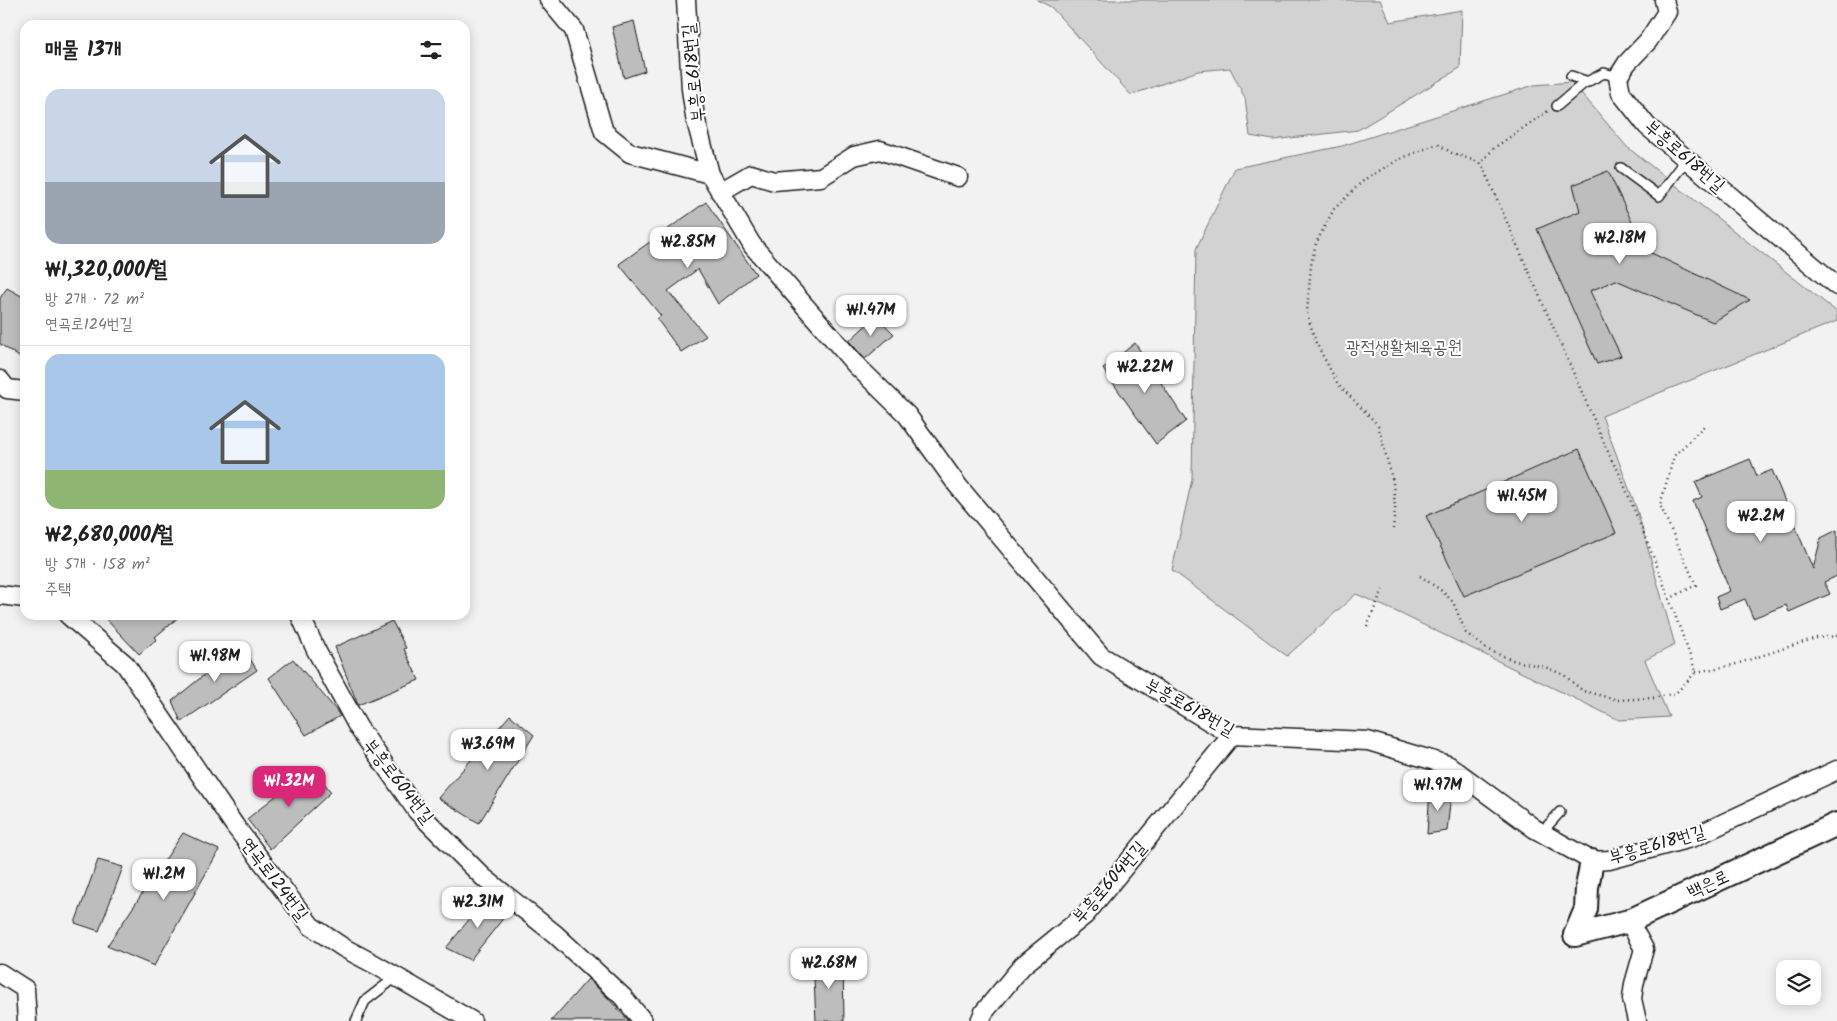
<!DOCTYPE html>
<html lang="ko">
<head>
<meta charset="utf-8">
<style>
  :root { --surface:#fff; --page:#f6f6f6; --text:#222; --muted:#767676; --line:#e0e0e0; --accent:#db2777 }
  body { margin:0; font-family:Kalam,"Poor Story",sans-serif; background:var(--page); color:var(--text); height:100vh; display:flex; flex-direction:column; font-size:19px; white-space:nowrap }
  * { box-sizing:border-box; margin:0 }
  p { font-size:16px; color:var(--muted) }
  .icon { flex:none; width:28px; height:28px; fill:none; stroke:currentColor; stroke-width:2; stroke-linecap:round; stroke-linejoin:round }
  .map { position:relative; flex:1; overflow:hidden }
  .details { position:absolute; left:20px; top:20px; width:450px; height:600px; display:flex; flex-direction:column; background:var(--surface); border-radius:15px; box-shadow:0 2px 12px #0003 }
  .details>* { flex:none }
  .buttons { position:absolute; left:1776px; top:960px; display:grid; gap:10px }
  .buttons a { display:grid; place-items:center; width:45px; height:45px; border-radius:10px; background:var(--surface); box-shadow:0 2px 12px #0003; font-size:25px }
  .price { position:absolute; translate:-50% -42px; padding:0 11px; border-radius:10px; background:#fff; color:#222; font-size:16px; line-height:32px; filter:drop-shadow(0 1px 2px #0008) }
  .price::after { content:''; position:absolute; left:50%; top:30px; width:15px; height:11px; margin-left:-8px; background:inherit; clip-path:polygon(0 0,100% 0,50% 100%) }
  .price.selected { background:var(--accent); color:#fff }
  ul { padding:0; list-style:none }
  li { display:grid; align-content:center; gap:10px; height:265px; padding:0 25px }
  li+li { border-top:1px solid var(--line) }
  li span { display:grid; place-items:center; height:155px; border-radius:15px; color:#555 }
  li>.icon { margin-inline-start:auto }
  span .icon { width:90px; height:90px; fill:#fffc; stroke-width:1 }
  li b { font-size:21px }
  h2 { display:flex; justify-content:space-between; align-items:center; height:60px; padding:0 25px; font-size:21px }
  .map>svg:first-child { display:block }
</style>
</head>
<body>
<div class="map">
<svg width="1837" height="1021" viewBox="0 0 1837 1021">
  <rect width="100%" height="100%" fill="#f2f2f2"/>
  <filter id="ink" filterUnits="userSpaceOnUse"><feTurbulence type="fractalNoise" baseFrequency=".02" numOctaves="2"/><feDisplacementMap in="SourceGraphic" scale="10" xChannelSelector="R" yChannelSelector="G"/><feConvolveMatrix kernelMatrix="1 2 1 2 8 2 1 2 1" color-interpolation-filters="sRGB"/></filter>
  <g filter="url(#ink)">
    <path fill="#d2d2d2" stroke="#777" d="M1037,0H1380L1390,22L1462,10L1460,68L1358,130L1273,140L1250,136L1245,98L1230,68L1198,71L1131,95L1051,7Z
      M1572,82L1627,147L1837,312V321L1602,416L1637,510L1675,645L1645,660L1669,717L1619,720L1397,612L1356,594L1287,656L1172,570L1192,479L1196,249L1235,168L1342,146L1534,85Z"/>
    <path fill="#bdbdbd" stroke="#1c1c1c" d="M634,21L645,71L624,78L612,27Z
      M1608,171L1645,250L1750,300L1713,322L1616,280L1590,291L1621,356L1597,364L1537,229L1580,211L1573,185Z
      M706,202L756,274L718,304L698,269L668,291L706,336L681,352L657,319L661,316L619,264Z
      M7,288L25,298V361L0,344V298Z
      M876,316L894,334L865,359L849,341Z
      M1135,343L1186,421L1156,444L1103,369Z
      M1579,449L1616,533L1464,596L1426,516Z
      M1750,459L1757,476L1772,470L1813,569L1821,538L1837,530V576L1824,582L1830,594L1789,612L1786,605L1753,618L1745,599L1720,609L1716,597L1730,591L1693,501L1702,497L1695,482Z
      M102,615H181L155,637L157,639L139,654Z
      M392,621L406,648L404,649L419,680L358,705L335,647Z
      M241,645L257,670L181,722L172,701Z
      M293,659L336,710L340,716L306,735L269,678Z
      M510,715L534,735L479,823L438,798Z
      M312,767L331,792L270,849L247,819Z
      M1430,789L1451,794L1447,831L1427,834Z
      M183,833L219,850L154,966L107,946Z
      M98,860L123,867L99,931L75,923Z
      M489,895L509,911L470,960L446,948Z
      M813,957L843,963L844,1021H816Z
      M588,979L608,998L629,1021H551Z"/>
    <g fill="none" stroke-linecap="round" stroke-linejoin="round">
      <defs>
        <path id="service" d="M1571,76L1588,82
          M1557,106L1583,84L1604,73L1618,77
          M1621,168L1659,196L1687,159
          M1542,832L1560,812
          M356,1021L365,1001L396,977"/>
        <path id="minor" d="M549,0L574,30L604,132L630,153L710,174
          M686,0L691,89L695,117L710,174L752,245L856,365L907,415L958,486L1101,656L1232,735L1368,741L1448,765L1535,829L1592,861L1609,860L1694,837L1837,770
          M1664,0L1667,12L1648,41L1627,63L1618,77L1621,93L1647,126L1837,286
          M720,192L751,174L774,181L821,177L854,156L880,150L958,177
          M0,380L7,389L25,391
          M0,595L25,598
          M68,615L125,664L235,826L311,926L344,948L376,965L472,1021
          M300,615L316,650L358,727L417,811L483,877L555,934L623,997L643,1021
          M1629,921L1644,949L1634,984L1632,999L1637,1021
          M0,973L25,989L27,1021
          M980,1021L984,1012L1023,965L1085,915L1232,735"/>
        <path id="tertiary" d="M1575,935L1629,921L1837,824
          M1575,935L1586,909L1587,887L1592,861"/>
      </defs>
      <use href="#service" stroke="#1c1c1c" stroke-width="12"/>
      <use href="#minor" stroke="#1c1c1c" stroke-width="21"/>
      <use href="#tertiary" stroke="#1c1c1c" stroke-width="26"/>
      <path stroke="#1c1c1c" stroke-width="2.5" stroke-dasharray="1 4" stroke-linecap="butt" d="M1393,529L1395,509L1393,482L1378,425L1338,384L1316,343L1307,313L1311,265L1316,243L1334,209L1365,179L1402,158L1435,145H1439L1452,153L1481,163L1494,148L1548,111
        M1420,576L1442,591L1453,602L1466,633L1488,650L1515,661L1545,667L1564,675L1583,691L1618,700L1653,698L1676,693L1696,672L1657,566L1618,470L1613,463L1481,163
        M1669,599L1696,585L1660,505L1674,456L1705,425
        M1367,627L1378,600L1383,590
        M1696,672L1733,665L1816,638L1837,636"/>
      <use href="#service" stroke="#fff" stroke-width="9"/>
      <use href="#minor" stroke="#fff" stroke-width="18"/>
      <use href="#tertiary" stroke="#fff" stroke-width="22"/>
    </g>
  </g>
  <g text-anchor="middle" stroke-width="4" stroke-linejoin="round" paint-order="stroke">
    <g font-size="18" fill="#1c1c1c" stroke="#fff">
      <text transform="translate(693 73) rotate(-96)" y="6">부흥로618번길</text>
      <text transform="translate(1685 156) rotate(41)" y="6">부흥로618번길</text>
      <text transform="translate(1190 707) rotate(29)" y="6">부흥로618번길</text>
      <text transform="translate(399 781) rotate(52)" y="6">부흥로604번길</text>
      <text transform="translate(1657 844) rotate(-16)" y="6">부흥로618번길</text>
      <text transform="translate(275 879) rotate(53)" y="6">연곡로124번길</text>
      <text transform="translate(1109 882) rotate(-49)" y="6">부흥로604번길</text>
      <text transform="translate(1708 884) rotate(-25)" y="6">백은로</text>
    </g>
    <g font-size="18" fill="#5c5c5c" stroke="#fff">
      <text x="1404" y="353">광적생활체육공원</text>
    </g>
  </g>
</svg>
<div class="buttons">
<a><svg class="icon" aria-label="layers" viewBox="0 0 24 24"><path d="M12 4l9 5-9 5-9-5zM3 14l9 5 9-5"/></svg></a>
</div>
<b class="price" style="left:1620px;top:265px">₩2.18M</b>
<b class="price" style="left:688px;top:269px">₩2.85M</b>
<b class="price" style="left:871px;top:337px">₩1.47M</b>
<b class="price" style="left:1145px;top:394px">₩2.22M</b>
<b class="price" style="left:1522px;top:523px">₩1.45M</b>
<b class="price" style="left:1761px;top:543px">₩2.2M</b>
<b class="price" style="left:215px;top:683px">₩1.98M</b>
<b class="price" style="left:488px;top:771px">₩3.69M</b>
<b class="price selected" style="left:289px;top:808px">₩1.32M</b>
<b class="price" style="left:1438px;top:812px">₩1.97M</b>
<b class="price" style="left:164px;top:901px">₩1.2M</b>
<b class="price" style="left:478px;top:929px">₩2.31M</b>
<b class="price" style="left:829px;top:990px">₩2.68M</b>
<section class="details">
<h2>매물 13개<svg class="icon" aria-label="filters" viewBox="0 0 24 24"><path d="M4 7h16M4 17h16"/><circle cx="9" cy="7" r="2"/><circle cx="15" cy="17" r="2"/></svg></h2>
<ul>
<li><span style="background:linear-gradient(#c9d6e8 60%,#9aa5b1 0)"><svg class="icon" aria-label="home" viewBox="0 0 24 24"><path d="M3 11l9-7 9 7M6 9v11h12V9"/></svg></span><div><b>₩1,320,000/월</b><p>방 2개 · 72 m²</p><p>연곡로124번길</p></div></li>
<li><span style="background:linear-gradient(#a9c7e8 75%,#8fb573 0)"><svg class="icon" aria-label="home" viewBox="0 0 24 24"><path d="M3 11l9-7 9 7M6 9v11h12V9"/></svg></span><div><b>₩2,680,000/월</b><p>방 5개 · 158 m²</p><p>주택</p></div></li>
</ul>
</section>
</div>
</body>
</html>
